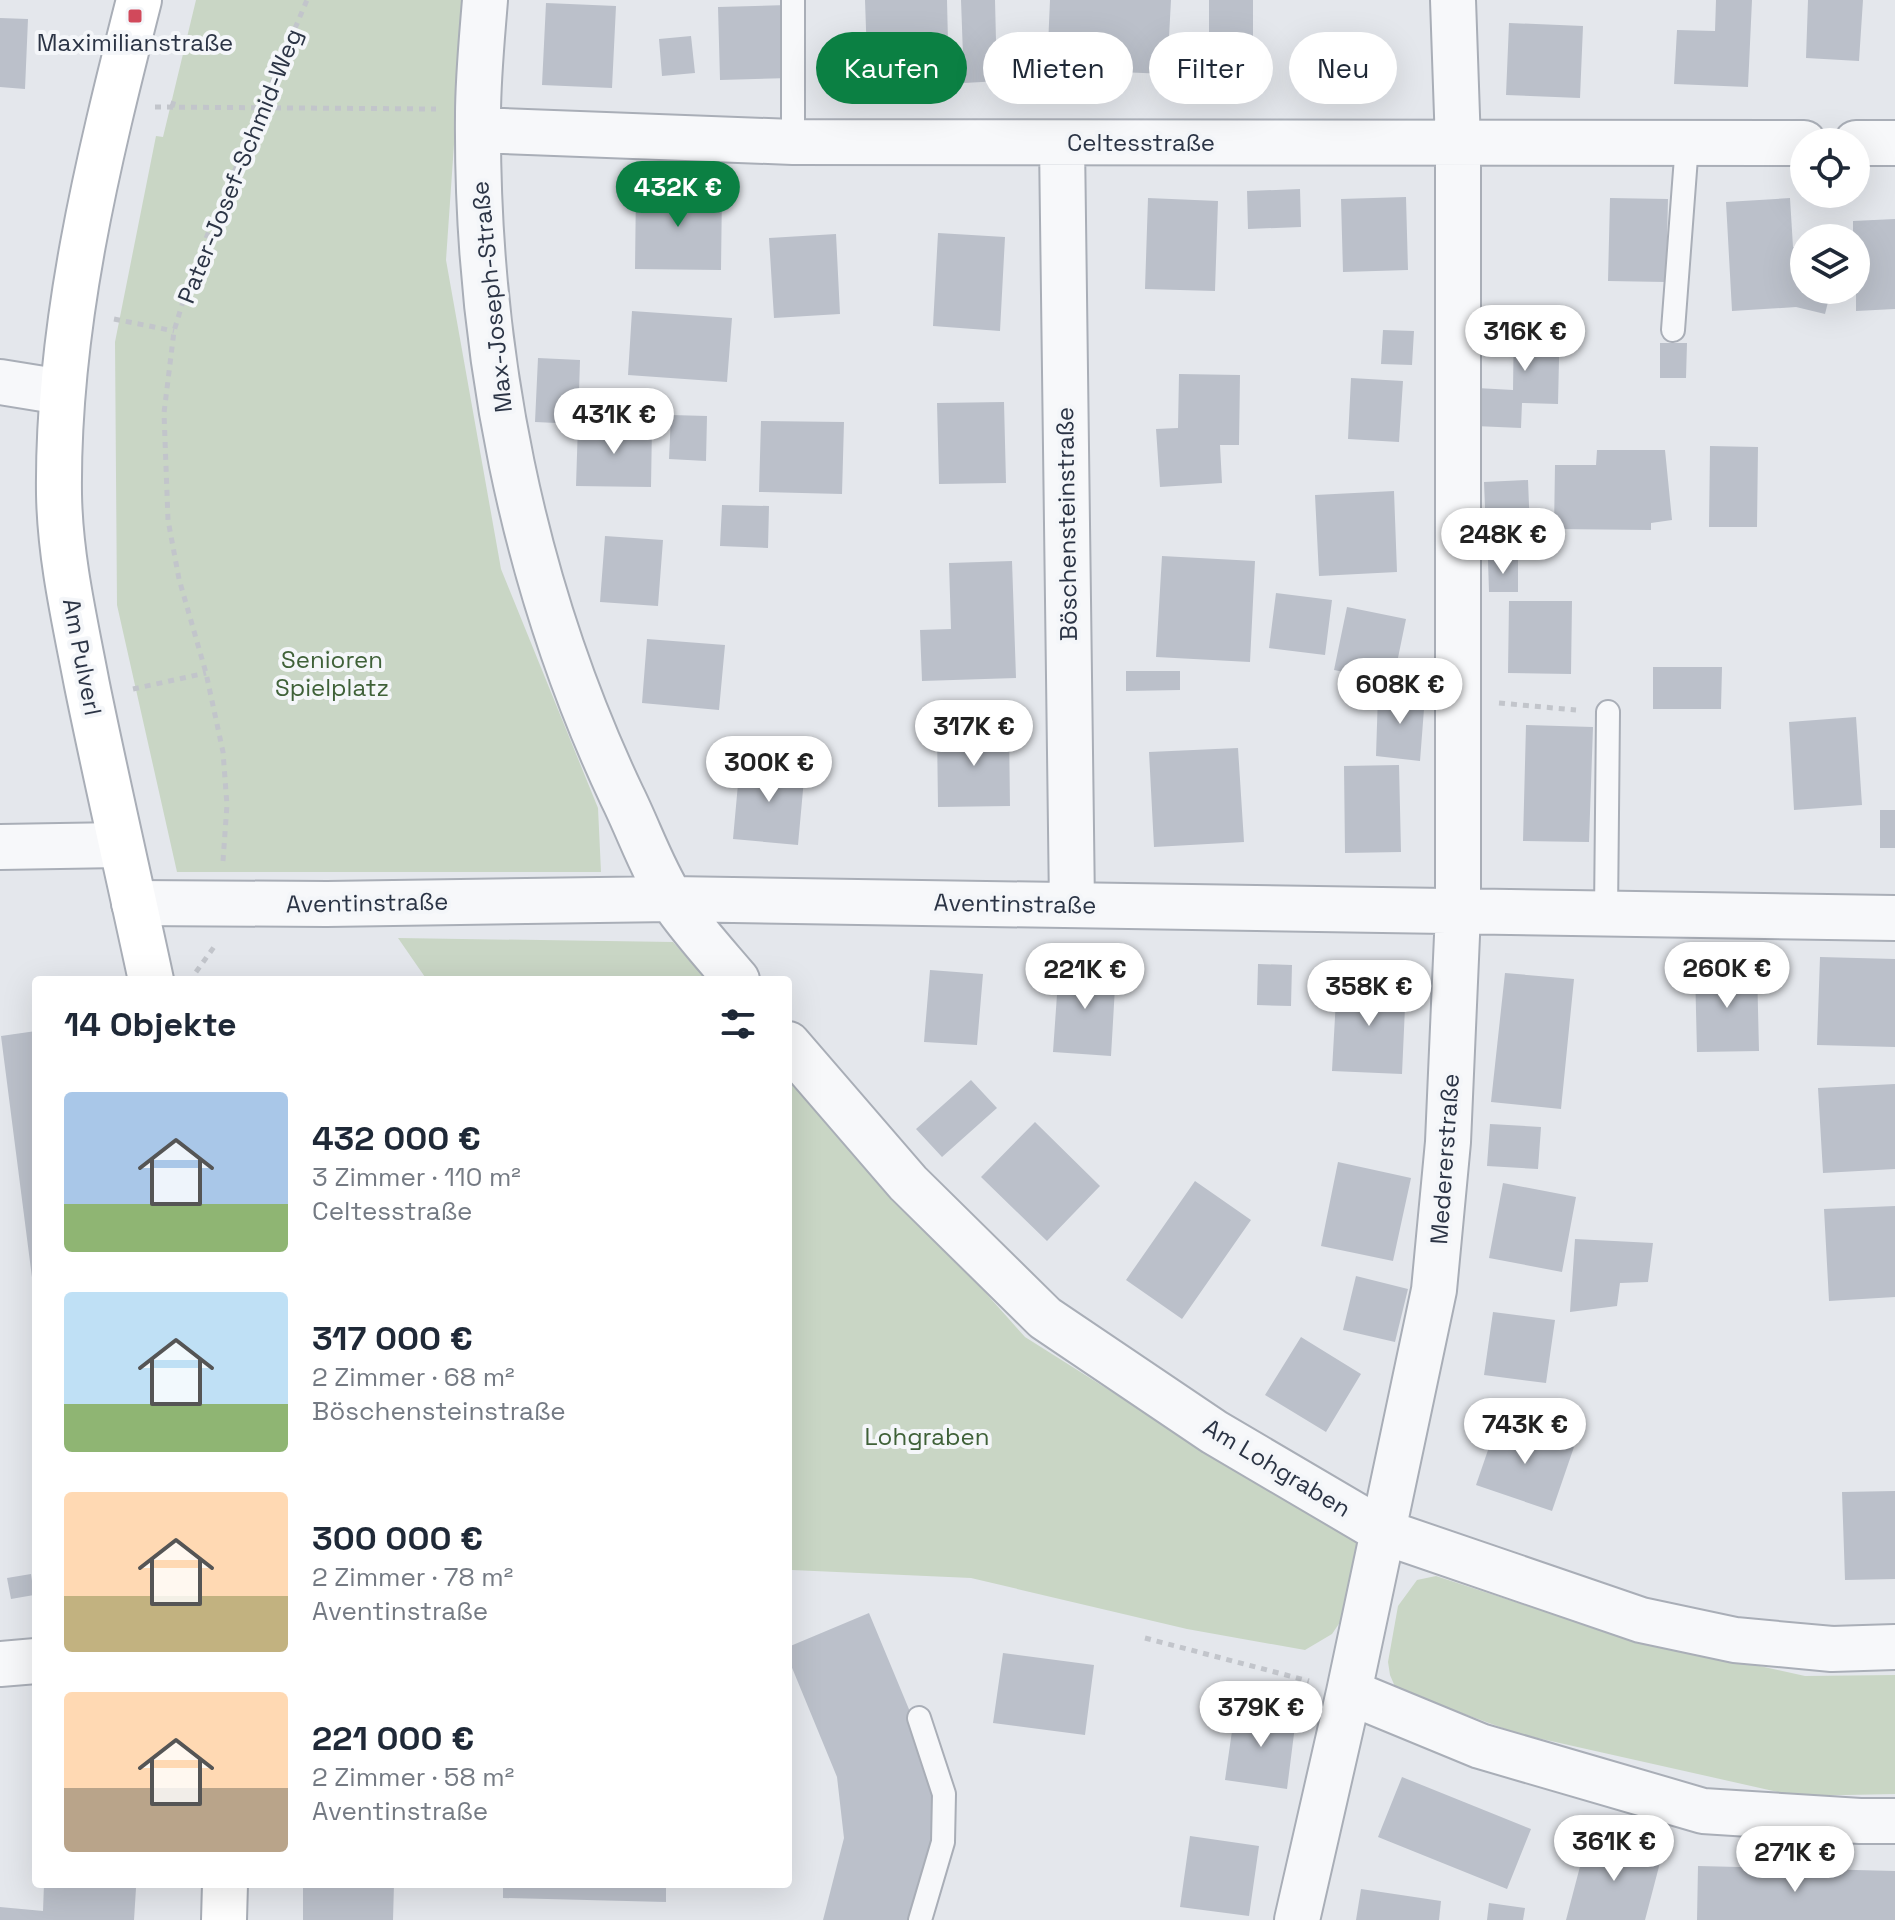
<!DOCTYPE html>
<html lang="de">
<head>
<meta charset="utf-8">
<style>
  :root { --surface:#fff; --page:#f2f2f3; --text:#1f2937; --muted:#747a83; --accent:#0b8043 }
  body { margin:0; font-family:"Space Grotesk",sans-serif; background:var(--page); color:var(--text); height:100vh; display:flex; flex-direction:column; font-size:30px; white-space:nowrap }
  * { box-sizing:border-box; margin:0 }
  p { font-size:26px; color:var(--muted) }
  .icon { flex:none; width:44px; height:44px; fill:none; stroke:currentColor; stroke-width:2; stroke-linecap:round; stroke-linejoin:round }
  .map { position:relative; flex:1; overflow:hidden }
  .details { position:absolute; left:32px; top:976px; width:760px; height:912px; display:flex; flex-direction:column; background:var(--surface); border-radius:8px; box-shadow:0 8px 32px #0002 }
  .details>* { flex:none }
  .top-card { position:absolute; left:816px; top:32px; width:760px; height:72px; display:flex; gap:16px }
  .tools { position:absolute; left:1790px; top:128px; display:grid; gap:16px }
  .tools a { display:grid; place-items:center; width:80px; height:80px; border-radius:50%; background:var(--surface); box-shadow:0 8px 32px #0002; font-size:40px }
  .price { position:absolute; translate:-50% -68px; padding:0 18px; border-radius:28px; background:#fff; color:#222; font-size:26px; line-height:52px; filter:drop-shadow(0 2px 4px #0008) }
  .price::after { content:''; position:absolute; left:50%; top:48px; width:24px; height:18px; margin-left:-12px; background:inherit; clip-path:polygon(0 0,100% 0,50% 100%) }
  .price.current { background:var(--accent); color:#fff }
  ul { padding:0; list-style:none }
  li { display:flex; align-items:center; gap:24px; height:200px; padding:0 32px }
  li span { display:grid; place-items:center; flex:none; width:224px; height:160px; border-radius:8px; color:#555 }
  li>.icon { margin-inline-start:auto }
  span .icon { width:96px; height:96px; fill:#fffc; stroke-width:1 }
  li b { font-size:34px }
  h2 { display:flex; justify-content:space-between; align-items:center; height:96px; padding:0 32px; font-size:34px }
  .chip { padding:0 28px; border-radius:36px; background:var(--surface); box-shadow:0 8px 32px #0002; font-size:28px; line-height:72px }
  .chip.current { background:var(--accent); color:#fff }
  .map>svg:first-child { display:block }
</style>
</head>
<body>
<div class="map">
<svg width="1895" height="1920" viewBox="0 0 1895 1920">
  <rect width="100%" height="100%" fill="#e4e7ec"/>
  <path fill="#c9d6c5" d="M196,0H464L446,260L501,569L598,808L601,872H177L117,605L115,342L156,136L163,137Z
    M398,938L673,942L707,980H427Z
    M788,1071L1025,1337L1220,1460L1360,1543L1351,1606L1332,1634L1305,1650L1187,1629L971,1578L792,1570L788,1568Z
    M1436,1576L1610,1633L1805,1676L1895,1675V1794L1796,1796L1519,1734L1396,1689L1390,1675L1388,1662L1398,1606L1417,1580Z"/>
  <path fill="#bbc0ca" d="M865,0H947L949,85L868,87Z
    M961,0H995L996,41L1018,40L1020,80L964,83Z
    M1050,0H1171L1167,74L1047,69Z
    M1209,0H1253V67H1209Z
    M1716,0H1752L1748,87L1674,84L1677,30L1715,31Z
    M1808,0H1863L1859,61L1806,58Z
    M546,3L616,6L612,88L542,85Z
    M788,5L790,78L720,80L718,7Z
    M0,18L28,19L25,89L0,87Z
    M1509,23L1583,26L1580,98L1506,95Z
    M691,36L695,73L662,76L659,39Z
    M636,187L722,189L721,270L635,269Z
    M1300,189L1301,227L1248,229L1247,191Z
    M1406,197L1408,270L1343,272L1341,199Z
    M1148,198L1218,201L1215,291L1145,289Z
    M1610,198L1668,199L1666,282L1608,281Z
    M1790,198L1793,247L1804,250V290H1831L1825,314L1796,307L1732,311L1726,202Z
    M1895,219V309L1856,311V238H1853V221Z
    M938,233L1005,237L1000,331L933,326Z
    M836,234L840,314L774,318L769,238Z
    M632,311L732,318L727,382L628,375Z
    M1514,315H1560L1558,404L1522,403L1521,428L1475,426L1477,388L1513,390Z
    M1383,330L1414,331L1412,365L1381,364Z
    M1660,343H1687L1686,378H1660Z
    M538,358L580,360L578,424L535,422Z
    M1179,374L1240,375L1239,445H1220L1222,483L1160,487L1156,429L1178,428Z
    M1351,378L1403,381L1399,442L1348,439Z
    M1004,402L1006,483L939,484L937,403Z
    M671,415L707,416L706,461L669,459Z
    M761,421L844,422L842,494L759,492Z
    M578,424L652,426L651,487L576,486Z
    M1710,446L1758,447L1757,527H1709Z
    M1597,450H1665L1672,520L1651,523V530L1554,529L1555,465H1596Z
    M1528,480L1530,531L1486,533L1484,482Z
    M1394,491L1397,572L1319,576L1315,495Z
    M722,505L769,506L768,548L720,546Z
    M605,536L663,540L658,606L600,602Z
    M1162,556L1255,561L1250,662L1156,657Z
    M1488,560H1518V592H1489Z
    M1012,561L1016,678L922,681L920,630L951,629L949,563Z
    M1276,593L1332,600L1325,655L1269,648Z
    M1509,601H1572L1571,674L1508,673Z
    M1347,607L1406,619L1393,682L1334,670Z
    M647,639L725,645L719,710L642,703Z
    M1653,667H1722L1721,709H1653Z
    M1126,671H1180V690L1126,691Z
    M1378,694L1425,696L1420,761L1376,756Z
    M1856,717L1862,805L1794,810L1789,722Z
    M1526,725L1593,727L1589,842L1523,841Z
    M1009,728L1010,806L938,807L937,730Z
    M1238,748L1244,842L1154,847L1149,752Z
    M740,762L805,768L798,845L733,839Z
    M1399,765L1401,852L1345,853L1344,766Z
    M1880,810H1895V848H1880Z
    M1820,957L1895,959V1047L1817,1045Z
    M1258,964L1292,965L1291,1006L1257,1005Z
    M1059,966L1116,970L1111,1056L1053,1052Z
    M1757,968L1759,1051L1697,1052L1695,969Z
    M930,970L983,974L977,1045L924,1042Z
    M1505,973L1574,979L1561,1109L1491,1102Z
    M1337,981L1406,985L1402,1074L1332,1071Z
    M36,1031V1292L34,1293L1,1036Z
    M971,1080L997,1108L942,1157L916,1129Z
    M1895,1084V1169L1823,1173L1818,1088Z
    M1035,1122L1100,1186L1047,1241L981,1177Z
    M1490,1124L1541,1127L1538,1169L1487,1166Z
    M1338,1162L1411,1178L1393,1261L1321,1246Z
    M1195,1181L1251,1220L1182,1319L1126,1280Z
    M1503,1183L1576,1197L1562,1272L1489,1258Z
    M1895,1206V1297L1829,1301L1824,1209Z
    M1575,1239L1653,1243L1648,1282L1620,1283L1617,1306L1570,1312Z
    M1356,1276L1408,1289L1395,1342L1343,1330Z
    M1493,1312L1555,1320L1546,1383L1484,1375Z
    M1301,1337L1361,1374L1326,1432L1265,1395Z
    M1498,1421L1574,1447L1552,1511L1476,1485Z
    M1895,1491V1579L1845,1580L1842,1492Z
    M31,1574L34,1595L11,1599L7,1578Z
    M869,1613L928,1755L937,1827L912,1920H823L844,1838L837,1777L788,1658V1647Z
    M1003,1653L1094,1665L1085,1735L993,1723Z
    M1235,1710L1296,1718L1287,1789L1225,1780Z
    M1402,1777L1531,1829L1507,1889L1378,1837Z
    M1190,1836L1259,1846L1249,1916L1180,1907Z
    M1588,1836L1662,1855L1645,1920H1566Z
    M1698,1866L1895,1871V1920H1697Z
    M44,1884L136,1888L134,1920H0V1907L43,1911Z
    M303,1884H394L393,1920H303Z
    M503,1884H666V1902L503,1898Z
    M1361,1889L1441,1901L1439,1920H1356Z
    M1489,1903L1525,1908L1523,1920H1487Z"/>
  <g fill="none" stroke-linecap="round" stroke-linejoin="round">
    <defs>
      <path id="lane" d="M793,142V0
        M1673,330L1687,144
        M1606,914L1608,712
        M919,1718L944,1794L943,1842L920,1920"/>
      <path id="street" d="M485,0C482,38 478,77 478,115C476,348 522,585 622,796C638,828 653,871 672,900C691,928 715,954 737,980
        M478,130L793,142L1804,143
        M1062,143L1072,905
        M1856,143H1895
        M0,382L62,392
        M0,847L120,845
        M134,903L327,904L671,899L1895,918
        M788,1044L908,1183L1045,1318L1214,1432L1384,1532L1641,1620L1735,1640L1832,1649L1895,1647
        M0,1664L36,1661
        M1349,1692L1480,1746L1703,1811L1860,1821H1895
        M1297,1920L1349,1692L1434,1290L1448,1142L1458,913V144L1453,0"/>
      <path id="secondary" d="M139,0C98,161 57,327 59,494C60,558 75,622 87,685C107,783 130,882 151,980
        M224,1920L225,1884"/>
    </defs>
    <use href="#lane" stroke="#a9aeb7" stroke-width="26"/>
    <use href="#street" stroke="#a9aeb7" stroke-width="48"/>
    <use href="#secondary" stroke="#a9aeb7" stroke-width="48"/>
    <path stroke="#c2c5cb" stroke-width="5" stroke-dasharray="6 6" stroke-linecap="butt" d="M155,107L436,109
      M172,107L175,97
      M114,319L174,331
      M133,689L206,673
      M1499,703L1576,710
      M223,861L227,805L223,752L206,673L179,579L168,520L164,413L174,331L193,269L307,0
      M196,972L214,947
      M1145,1638L1309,1681"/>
    <use href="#lane" stroke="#f7f8fa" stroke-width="22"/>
    <use href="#street" stroke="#f7f8fa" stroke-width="44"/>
    <use href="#secondary" stroke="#fff" stroke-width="44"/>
  </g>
  <rect fill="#d1495b" stroke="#f4f6f9" stroke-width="3" x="127" y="8" width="16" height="16" rx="4"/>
  <g text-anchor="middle" stroke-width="8" stroke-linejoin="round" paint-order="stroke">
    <g font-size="24" fill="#2b3445" stroke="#f4f6f9">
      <text x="135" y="51">Maximilianstraße</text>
    </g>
    <g font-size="24" fill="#2b3445" stroke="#f4f6f9">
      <text x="1141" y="151">Celtesstraße</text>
      <text transform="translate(240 166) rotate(-68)" y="8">Pater-Josef-Schmid-Weg</text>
      <text transform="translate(492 297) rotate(-96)" y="8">Max-Joseph-Straße</text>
      <text transform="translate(1067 524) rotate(-91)" y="8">Böschensteinstraße</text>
      <text transform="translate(82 657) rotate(79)" y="8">Am Pulverl</text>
      <text transform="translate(367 903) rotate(-1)" y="8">Aventinstraße</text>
      <text transform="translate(1015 904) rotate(1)" y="8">Aventinstraße</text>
      <text transform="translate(1445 1159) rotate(-86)" y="8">Medererstraße</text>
      <text transform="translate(1277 1468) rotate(31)" y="8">Am Lohgraben</text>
    </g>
    <g font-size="24" fill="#3f6138" stroke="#f4f6f9">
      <text x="332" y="668">Senioren<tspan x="332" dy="28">Spielplatz</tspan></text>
      <text x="927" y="1445">Lohgraben</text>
    </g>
  </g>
</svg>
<div class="tools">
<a><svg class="icon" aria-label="locate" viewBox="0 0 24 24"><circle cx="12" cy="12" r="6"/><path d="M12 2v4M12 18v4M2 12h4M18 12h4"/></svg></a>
<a><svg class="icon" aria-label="layers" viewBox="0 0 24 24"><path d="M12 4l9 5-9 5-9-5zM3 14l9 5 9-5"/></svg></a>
</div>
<b class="price current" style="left:678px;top:229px">432K €</b>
<b class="price" style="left:1525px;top:373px">316K €</b>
<b class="price" style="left:614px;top:456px">431K €</b>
<b class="price" style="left:1503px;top:576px">248K €</b>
<b class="price" style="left:1400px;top:726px">608K €</b>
<b class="price" style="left:974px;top:768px">317K €</b>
<b class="price" style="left:769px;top:804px">300K €</b>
<b class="price" style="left:1727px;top:1010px">260K €</b>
<b class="price" style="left:1085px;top:1011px">221K €</b>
<b class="price" style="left:1369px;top:1028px">358K €</b>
<b class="price" style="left:1525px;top:1466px">743K €</b>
<b class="price" style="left:1261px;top:1749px">379K €</b>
<b class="price" style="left:1614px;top:1883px">361K €</b>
<b class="price" style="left:1795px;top:1894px">271K €</b>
<div class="top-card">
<a class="chip current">Kaufen</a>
<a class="chip">Mieten</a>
<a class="chip">Filter</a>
<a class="chip">Neu</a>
</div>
<section class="details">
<h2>14 Objekte<svg class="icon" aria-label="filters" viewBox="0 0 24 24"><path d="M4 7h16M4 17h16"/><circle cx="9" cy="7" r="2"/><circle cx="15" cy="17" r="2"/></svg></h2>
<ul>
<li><span style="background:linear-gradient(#a9c7e8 70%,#8fb573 0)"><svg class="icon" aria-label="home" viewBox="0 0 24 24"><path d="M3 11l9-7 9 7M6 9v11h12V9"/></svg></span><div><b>432 000 €</b><p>3 Zimmer · 110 m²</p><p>Celtesstraße</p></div></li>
<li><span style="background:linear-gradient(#bfe0f5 70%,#8fb573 0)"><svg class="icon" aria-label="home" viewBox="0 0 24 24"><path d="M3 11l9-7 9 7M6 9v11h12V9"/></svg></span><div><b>317 000 €</b><p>2 Zimmer · 68 m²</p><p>Böschensteinstraße</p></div></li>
<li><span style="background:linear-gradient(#ffd9b3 65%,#c2b280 0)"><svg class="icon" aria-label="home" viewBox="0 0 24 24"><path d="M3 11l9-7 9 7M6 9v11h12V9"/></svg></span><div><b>300 000 €</b><p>2 Zimmer · 78 m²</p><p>Aventinstraße</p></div></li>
<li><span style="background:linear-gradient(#ffd9b3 60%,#b9a48a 0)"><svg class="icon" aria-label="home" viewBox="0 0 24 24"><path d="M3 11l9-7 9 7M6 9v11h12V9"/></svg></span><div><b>221 000 €</b><p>2 Zimmer · 58 m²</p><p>Aventinstraße</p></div></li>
</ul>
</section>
</div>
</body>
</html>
